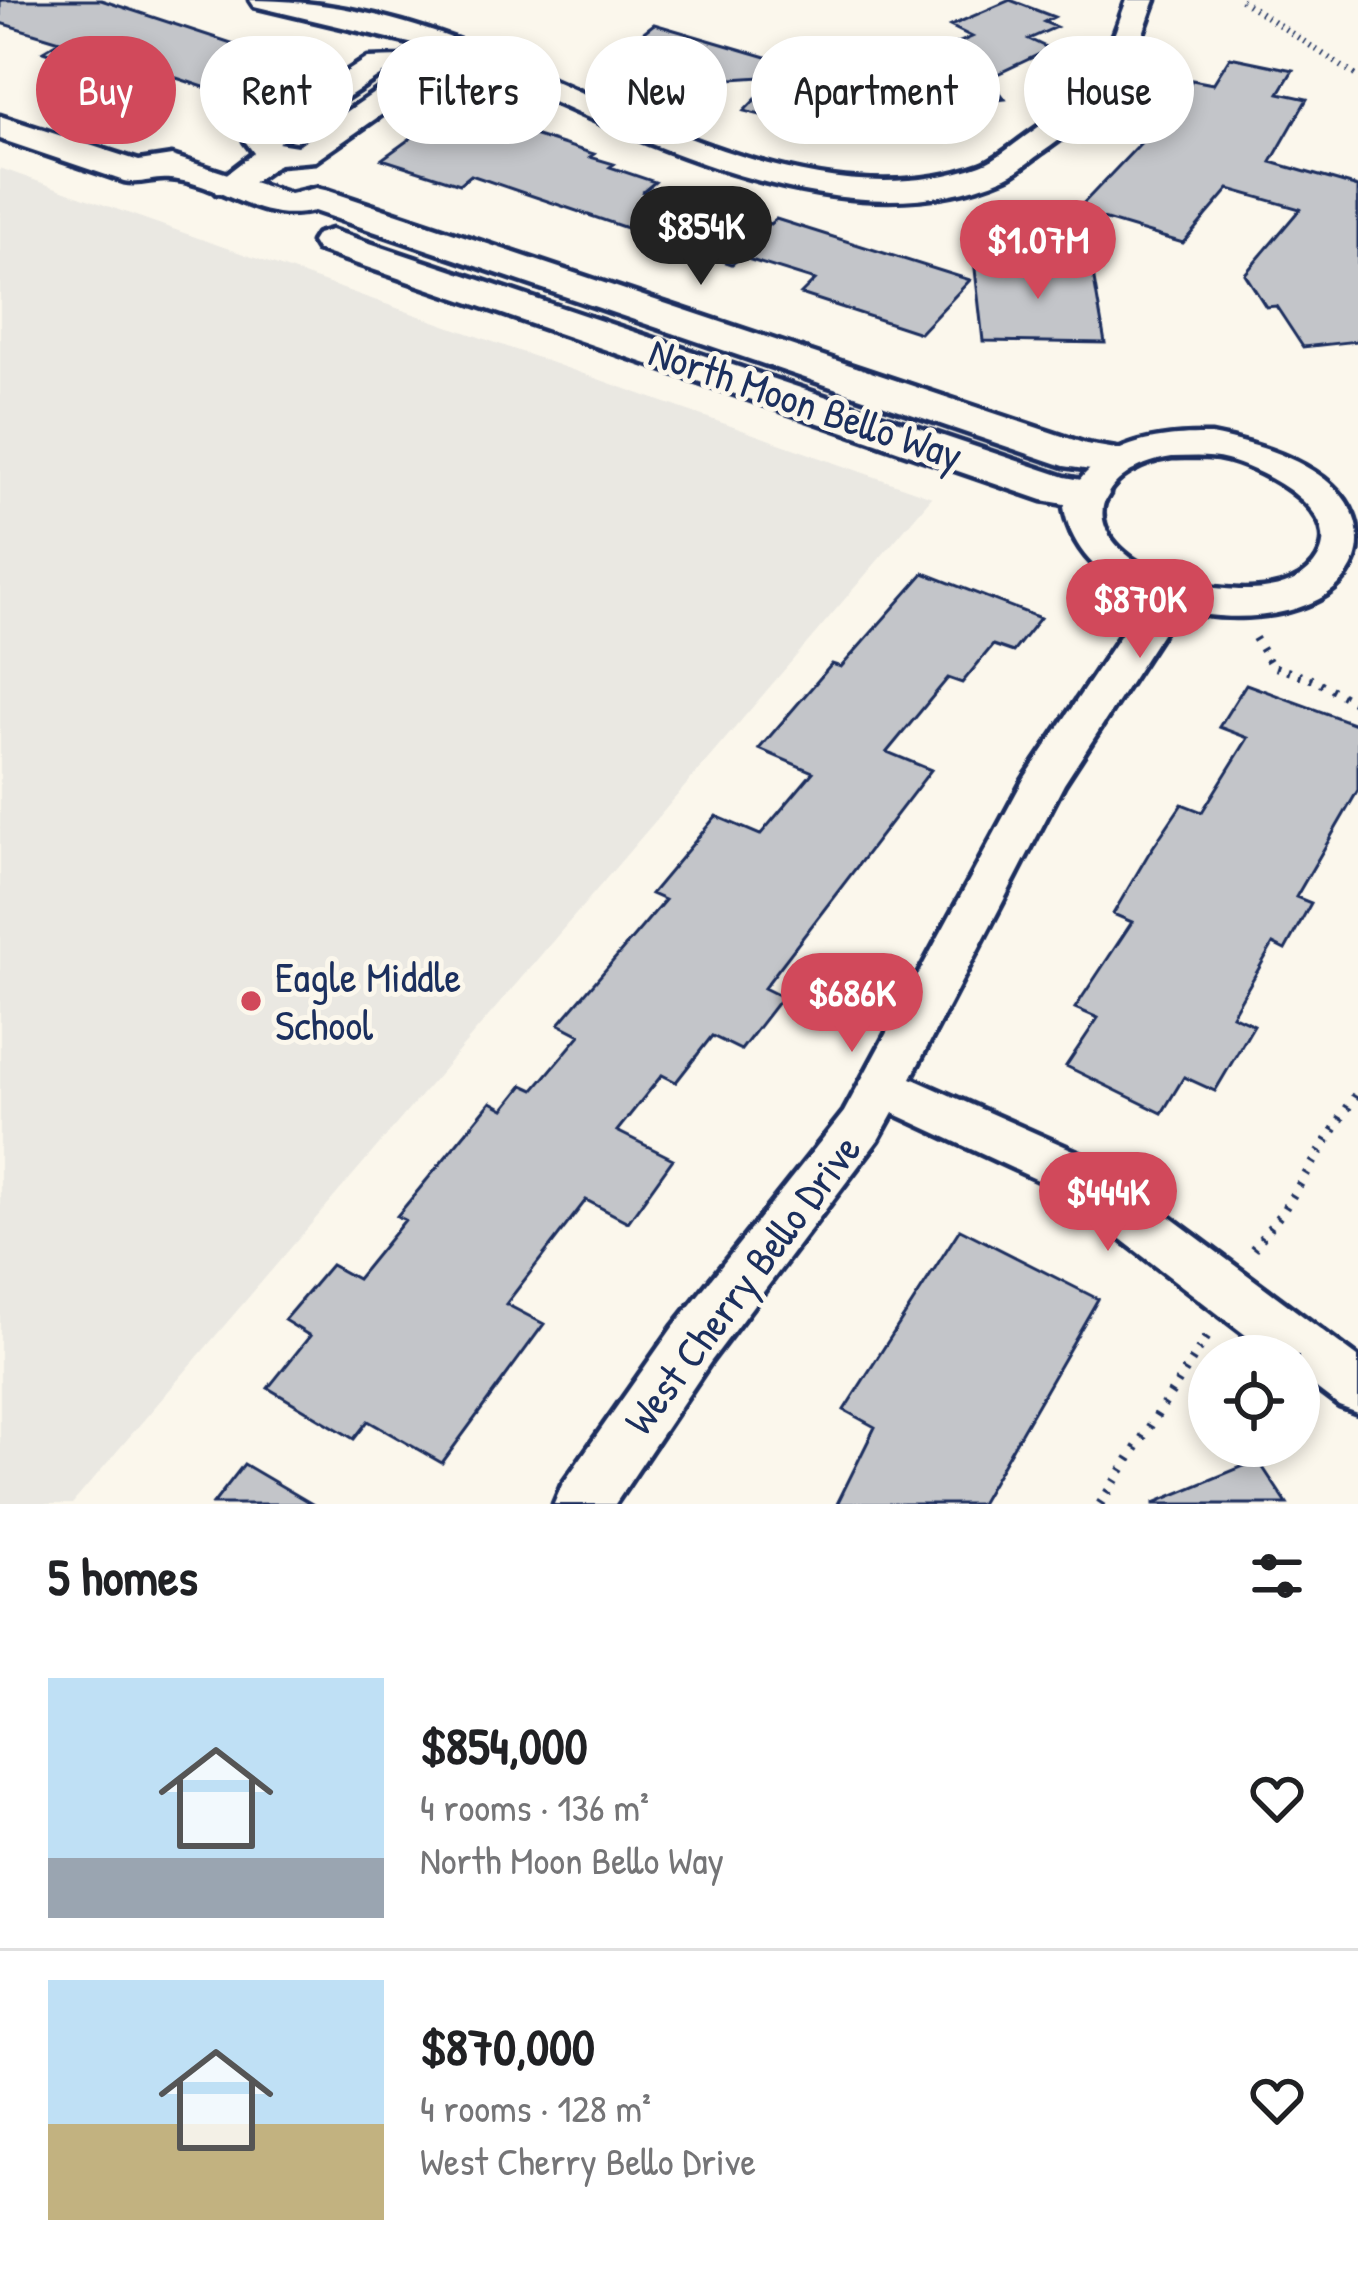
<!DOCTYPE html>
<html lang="en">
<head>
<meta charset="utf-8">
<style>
  :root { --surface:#fff; --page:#f2f2f2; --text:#202124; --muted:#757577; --line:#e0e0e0; --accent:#d1495b }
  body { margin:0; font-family:"Patrick Hand",sans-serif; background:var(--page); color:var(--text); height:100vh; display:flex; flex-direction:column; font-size:45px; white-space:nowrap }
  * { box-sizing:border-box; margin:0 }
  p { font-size:39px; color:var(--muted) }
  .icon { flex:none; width:66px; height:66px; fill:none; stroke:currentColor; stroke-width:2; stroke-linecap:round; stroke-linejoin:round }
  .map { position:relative; height:1504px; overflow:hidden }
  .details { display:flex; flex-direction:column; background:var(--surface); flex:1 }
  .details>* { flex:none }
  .banner { position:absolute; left:36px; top:36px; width:1287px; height:108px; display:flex; gap:24px }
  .tools { position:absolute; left:1188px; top:1335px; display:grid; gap:24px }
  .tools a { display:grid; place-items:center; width:132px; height:132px; border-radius:50%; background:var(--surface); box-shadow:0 6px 18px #0003; font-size:60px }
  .price { position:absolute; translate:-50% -102px; padding:0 27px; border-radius:42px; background:var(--accent); color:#fff; font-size:39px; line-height:78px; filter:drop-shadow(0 3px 6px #0008) }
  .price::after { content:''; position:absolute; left:50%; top:72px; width:36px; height:27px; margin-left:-18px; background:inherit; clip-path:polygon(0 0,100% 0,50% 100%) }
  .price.current { background:#222; color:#fff }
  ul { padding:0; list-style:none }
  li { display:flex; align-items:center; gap:36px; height:300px; padding:0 48px }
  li+li { border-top:3px solid var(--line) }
  li span { display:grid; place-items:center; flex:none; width:336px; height:240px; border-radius:0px; color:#555 }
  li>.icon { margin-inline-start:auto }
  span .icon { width:144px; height:144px; fill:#fffc; stroke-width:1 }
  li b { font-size:51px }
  h2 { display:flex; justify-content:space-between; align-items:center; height:144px; padding:0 48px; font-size:51px }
  .tag { padding:0 42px; border-radius:54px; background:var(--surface); box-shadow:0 6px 18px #0003; font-size:42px; line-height:108px }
  .tag.current { background:var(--accent); color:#fff }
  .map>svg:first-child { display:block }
</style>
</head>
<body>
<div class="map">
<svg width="1358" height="1504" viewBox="0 0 1358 1504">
  <rect width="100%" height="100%" fill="#fbf7ec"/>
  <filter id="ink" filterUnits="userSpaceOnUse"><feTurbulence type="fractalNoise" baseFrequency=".00833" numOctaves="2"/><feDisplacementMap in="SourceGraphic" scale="24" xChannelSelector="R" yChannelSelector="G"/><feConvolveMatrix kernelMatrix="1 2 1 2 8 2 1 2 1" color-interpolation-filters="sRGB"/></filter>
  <g filter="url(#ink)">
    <path fill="#eae8e2" d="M0,168L932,497L72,1504H0Z"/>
    <path fill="#c3c5c9" stroke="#1b2f5e" stroke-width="3" d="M0,0H101L298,65L243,100L125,61L106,72L43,51L60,41L0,23Z
      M1010,0L1054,17L1044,22L1056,27L1029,39L1050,49L989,78L1005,99L980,102L991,117L905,128L872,80L972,37L950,26Z
      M654,24L790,64L799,55L843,65L789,122L744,111L778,76L669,83L604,63Z
      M1230,57L1293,70L1279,93L1307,99L1271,162L1358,187V341L1303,347L1276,306L1266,307L1245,274L1300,209L1229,189L1183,243L1076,211L1173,109L1192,80L1213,84Z
      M451,109L594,154L590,157L614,164L610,167L655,182L643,192L721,216L727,210L770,224L776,219L970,280L920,333L801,294L815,280L741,257L732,264L471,175L460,184L382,159Z
      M974,260L1091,262L1105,343L983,341Z
      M924,573L1040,618L1013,652L993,645L962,683L948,678L887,752L931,770L764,988L782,997L741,1050L712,1036L676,1082L662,1075L617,1131L673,1159L628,1222L586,1200L506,1304L544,1324L442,1463L368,1421L354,1439L268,1388L310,1336L284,1320L331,1265L357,1279L405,1220L397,1216L491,1102L504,1109L523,1085L534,1090L580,1035L559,1024L665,900L651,894L716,816L760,835L813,772L759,749L832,664L841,667Z
      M1246,684L1358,725V790L1296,897L1311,903L1285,950L1273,944L1232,1015L1254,1025L1215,1091L1184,1077L1162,1113L1066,1066L1098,1018L1075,1008L1132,922L1113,914L1149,853L1182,804L1202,812L1248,738L1219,727Z
      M960,1229L1098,1299L980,1504H837L875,1427L844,1410Z
      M1258,1460L1287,1504H1154V1503Z
      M244,1464L312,1504H213Z"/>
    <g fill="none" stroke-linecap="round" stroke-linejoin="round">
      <defs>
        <path id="minor" d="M250,0C320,0 389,15 454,39C612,97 810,226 981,165C997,159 1013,145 1027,135C1057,115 1085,91 1103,59C1114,40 1119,20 1127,0H1155C1147,20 1142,41 1131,60C1110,98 1079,127 1044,151C1032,159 1019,171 1006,177C829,254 603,118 441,53L425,67L432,76L428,82L315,161L279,164L238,193H216L211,186L254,153L245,141L249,135L368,58L401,57L418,45L254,6ZM384,73L400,75L297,146L278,143Z
          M1211,435C1264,445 1358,472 1358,541C1358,566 1341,587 1319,599C1239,641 1080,608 1064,507C1091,445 1149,434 1211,435ZM1172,457C1191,457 1209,455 1227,460C1264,470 1352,514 1314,564C1297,586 1265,591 1239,590C1202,588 1164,582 1134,560C1071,516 1112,466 1172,457Z
          M1148,611L1162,615L1168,624L1064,784L911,1078L1089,1157L1358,1357V1413L1339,1406L1299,1376V1356H1273L1053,1187L893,1113L878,1140L711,1361L615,1504H554L562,1485L673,1327L844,1112L1024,779L1134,615Z"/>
        <path id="tertiary" d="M0,116L139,161L172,156L290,194L316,188L329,191L1086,444L1134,452L1140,461L1134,470L1118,474L1064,466L314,211C258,225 222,183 170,179C154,177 141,185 124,181L0,139Z
          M331,230L1065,477L1103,484L1109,494L1103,504L1087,508L1042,500L317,250L312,242L317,234Z"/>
      </defs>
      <use href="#minor" stroke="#1b2f5e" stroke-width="9"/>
      <use href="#tertiary" stroke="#1b2f5e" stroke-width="9"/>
      <path stroke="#1b2f5e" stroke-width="6" stroke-dasharray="1.5 6" stroke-linecap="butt" d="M1241,0L1358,77"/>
      <path stroke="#1b2f5e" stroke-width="8" stroke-dasharray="3 9" stroke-linecap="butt" d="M1255,638L1272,666L1314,680L1358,704"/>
      <path stroke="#1b2f5e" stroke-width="9" stroke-dasharray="3 10" stroke-linecap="butt" d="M1253,1249L1283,1211L1358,1091
        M1100,1504L1207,1337"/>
      <use href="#minor" fill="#fbf7ec" fill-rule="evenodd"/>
      <use href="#tertiary" fill="#fbf7ec" fill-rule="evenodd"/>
    </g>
  </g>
  <circle fill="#d1495b" stroke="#fbf7ec" stroke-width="4.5" cx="251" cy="1001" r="12"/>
  <g text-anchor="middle" stroke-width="10" stroke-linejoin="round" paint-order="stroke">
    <g font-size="42" fill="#1b2f5e" stroke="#fbf7ec">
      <text transform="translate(806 403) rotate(19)" y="15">North Moon Bello Way</text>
      <text transform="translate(742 1284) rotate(-53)" y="15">West Cherry Bello Drive</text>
    </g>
    <g font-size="42" fill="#1b2f5e" stroke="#fbf7ec" text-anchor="start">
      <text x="275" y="992">Eagle Middle<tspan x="275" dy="48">School</tspan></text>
    </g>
  </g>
</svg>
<div class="tools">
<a><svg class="icon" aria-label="locate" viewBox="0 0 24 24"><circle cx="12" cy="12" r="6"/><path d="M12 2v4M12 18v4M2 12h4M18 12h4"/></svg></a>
</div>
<b class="price current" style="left:701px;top:288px">$854K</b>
<b class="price" style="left:1038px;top:302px">$1.07M</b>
<b class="price" style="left:1140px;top:661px">$870K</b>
<b class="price" style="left:852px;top:1055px">$686K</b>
<b class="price" style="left:1108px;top:1254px">$444K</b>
<div class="banner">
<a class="tag current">Buy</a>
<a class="tag">Rent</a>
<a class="tag">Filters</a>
<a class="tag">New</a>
<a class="tag">Apartment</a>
<a class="tag">House</a>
</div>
</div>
<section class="details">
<h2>5 homes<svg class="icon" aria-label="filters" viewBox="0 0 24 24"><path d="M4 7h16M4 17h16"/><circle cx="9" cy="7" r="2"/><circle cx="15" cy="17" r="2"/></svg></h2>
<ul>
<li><span style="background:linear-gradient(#bfe0f5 75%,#9aa5b1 0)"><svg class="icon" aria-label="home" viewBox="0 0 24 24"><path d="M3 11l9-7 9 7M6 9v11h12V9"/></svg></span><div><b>$854,000</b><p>4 rooms · 136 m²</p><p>North Moon Bello Way</p></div><svg class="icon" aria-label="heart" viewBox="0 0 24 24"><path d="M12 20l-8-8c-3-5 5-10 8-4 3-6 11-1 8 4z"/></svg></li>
<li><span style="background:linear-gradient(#bfe0f5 60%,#c2b280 0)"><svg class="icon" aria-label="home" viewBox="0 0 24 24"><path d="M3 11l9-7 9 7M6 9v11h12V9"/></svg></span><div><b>$870,000</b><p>4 rooms · 128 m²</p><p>West Cherry Bello Drive</p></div><svg class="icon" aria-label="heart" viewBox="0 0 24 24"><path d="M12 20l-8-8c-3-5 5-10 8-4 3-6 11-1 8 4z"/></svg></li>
</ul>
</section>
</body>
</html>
